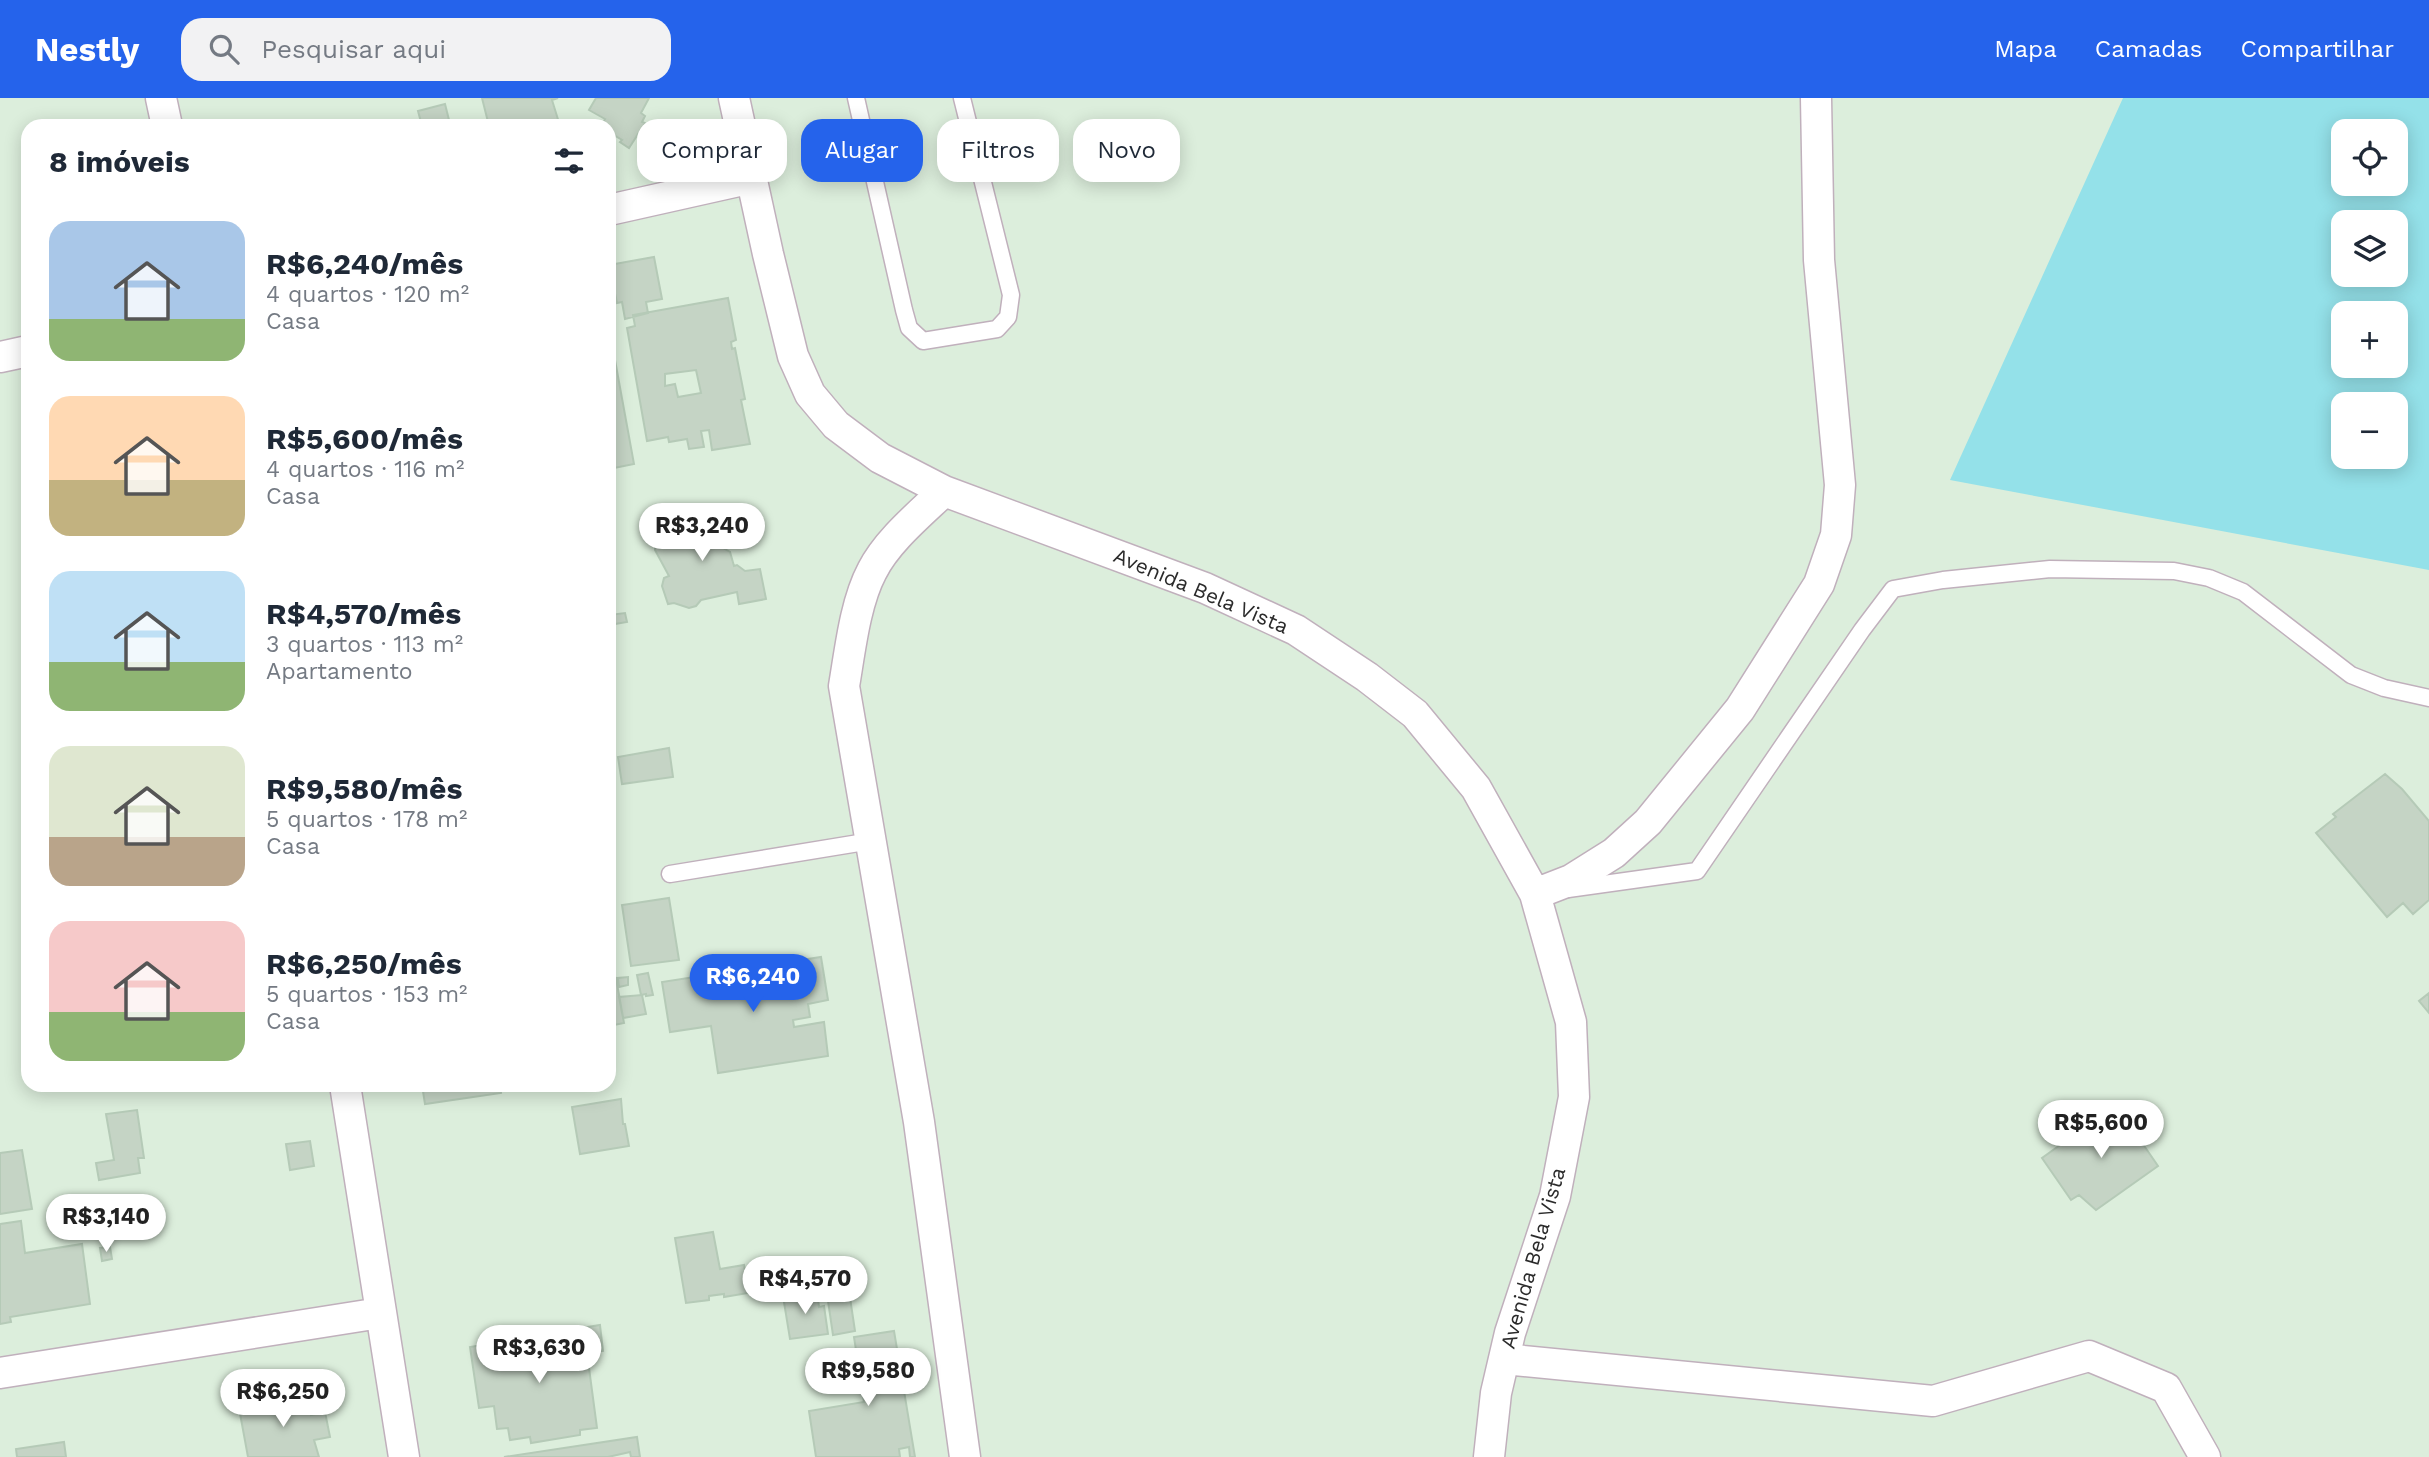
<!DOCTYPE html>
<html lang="pt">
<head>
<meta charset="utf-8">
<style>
  :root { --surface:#fff; --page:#f2f2f3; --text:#1f2937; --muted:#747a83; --accent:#2563eb }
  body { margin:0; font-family:"Work Sans",sans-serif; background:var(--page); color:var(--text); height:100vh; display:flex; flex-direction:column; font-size:26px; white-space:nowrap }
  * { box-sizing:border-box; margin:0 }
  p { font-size:23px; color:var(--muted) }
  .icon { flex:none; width:38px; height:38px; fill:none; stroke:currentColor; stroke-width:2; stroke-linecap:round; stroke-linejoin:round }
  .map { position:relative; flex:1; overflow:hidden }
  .panel { position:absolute; left:21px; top:21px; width:595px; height:973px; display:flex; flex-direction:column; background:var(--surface); border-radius:21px; box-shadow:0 4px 18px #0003 }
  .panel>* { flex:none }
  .top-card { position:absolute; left:637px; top:21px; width:665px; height:63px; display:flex; gap:14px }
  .controls { position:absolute; left:2331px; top:21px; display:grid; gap:14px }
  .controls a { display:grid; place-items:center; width:77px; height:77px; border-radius:14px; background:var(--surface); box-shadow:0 4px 18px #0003; font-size:35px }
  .price { position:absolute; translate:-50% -60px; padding:0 16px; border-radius:24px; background:#fff; color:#222; font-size:23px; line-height:46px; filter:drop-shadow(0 2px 4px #0008) }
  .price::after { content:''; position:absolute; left:50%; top:42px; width:21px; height:16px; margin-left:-10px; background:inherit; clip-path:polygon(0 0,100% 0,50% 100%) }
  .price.on { background:var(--accent); color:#fff }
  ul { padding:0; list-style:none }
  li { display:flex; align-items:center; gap:21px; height:175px; padding:0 28px }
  li span { display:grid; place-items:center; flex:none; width:196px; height:140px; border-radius:21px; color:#555 }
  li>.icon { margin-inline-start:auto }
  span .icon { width:84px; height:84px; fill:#fffc; stroke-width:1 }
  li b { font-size:30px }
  h2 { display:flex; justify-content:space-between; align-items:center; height:84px; padding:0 28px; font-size:30px }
  .tag { padding:0 24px; border-radius:21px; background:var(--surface); box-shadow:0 4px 18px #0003; font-size:24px; line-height:63px }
  .tag.on { background:var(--accent); color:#fff }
  header { display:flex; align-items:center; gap:42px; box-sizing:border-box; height:98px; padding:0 35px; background:var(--accent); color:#fff }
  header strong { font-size:33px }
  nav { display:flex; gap:38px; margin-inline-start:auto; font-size:24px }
  .search { width:490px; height:63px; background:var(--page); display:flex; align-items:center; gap:18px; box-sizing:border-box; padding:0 24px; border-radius:21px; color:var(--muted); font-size:26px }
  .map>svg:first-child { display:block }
</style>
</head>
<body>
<header>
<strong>Nestly</strong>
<div class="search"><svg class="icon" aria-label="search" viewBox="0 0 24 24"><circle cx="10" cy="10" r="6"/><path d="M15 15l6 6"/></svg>Pesquisar aqui</div>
<nav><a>Mapa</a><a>Camadas</a><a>Compartilhar</a></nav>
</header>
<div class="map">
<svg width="2429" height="1359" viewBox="0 0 2429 1359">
  <rect width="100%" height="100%" fill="#dceedc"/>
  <path fill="#94e1e9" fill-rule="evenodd" d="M2123,0H2429V472L1950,382ZM2343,33H2396V86H2343ZM2343,124H2396V177H2343ZM2343,215H2396V268H2343ZM2343,306H2396V359H2343Z"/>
  <path fill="#c5d4c5" stroke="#b5cab7" stroke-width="2" fill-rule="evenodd" d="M482,0H558L552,2L560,28H489Z
    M596,0H649L641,15L645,18L642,24L645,25L629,50L620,44L622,42L609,34V28H600L605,21L589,12Z
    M445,6L450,26L452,25L453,28H422L418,13Z
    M654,159L662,201L646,204L648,215L625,221L622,204L617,205L609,167Z
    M728,200L736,242L731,244L732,251L735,250L745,301L741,302L750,346L712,352L709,332L701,333L704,349L689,351L687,341L669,344L668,339L647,343L627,230L635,228L633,217ZM696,272L701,295L678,299L675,286L665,288V276Z
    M609,245L613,263L615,262L634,366L609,371Z
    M711,415L725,423L728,442L723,450L730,454L734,468L737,467L745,473L760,471L766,501L739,506L737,494L701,502L696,508L689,510L674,505L668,506L662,488L664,480L669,478L655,452L656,431L659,423Z
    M609,511L610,517L625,515L627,524L609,527Z
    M669,650L673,679L622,686L618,659Z
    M2385,676L2402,691L2429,723V802L2413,816L2403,805L2387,819L2316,735L2336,719L2333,716Z
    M669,800L679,862L631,868L622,807Z
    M821,859L828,902L808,906L810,919L793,922L794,929L824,924L828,958L718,975L711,928L670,934L662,884L753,870L755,885L772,883L769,867Z
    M648,875L653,897L646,898V896L641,897L637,877Z
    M628,879V887L619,889L618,880Z
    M616,880L624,925L609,928V882Z
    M2429,895V915L2419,903Z
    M642,897L646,916L623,920L619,899Z
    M422,987H500L501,995L425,1006Z
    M621,1001L623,1026H625L629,1048L580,1056L572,1009Z
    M2116,1007L2158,1068L2096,1112L2079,1097L2071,1102L2042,1060Z
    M137,1012L144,1060H138L140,1075L99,1082L96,1065L114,1062L106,1016Z
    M310,1043L314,1068L290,1072L286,1046Z
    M22,1052L32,1111L0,1116V1055Z
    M21,1123L25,1155L82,1146L90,1206L10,1219L11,1224L0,1226V1126Z
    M713,1134L720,1171L744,1167L748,1195L724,1199V1196L709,1198V1202L686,1205L675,1140Z
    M110,1149L112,1161L102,1163L100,1150Z
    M817,1193L819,1209L824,1208L828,1236L790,1241L783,1198Z
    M849,1193L855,1233L833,1237L827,1196Z
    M600,1227L603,1253L587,1255L597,1330L580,1332V1337L531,1345L530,1339L510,1342L508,1330L497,1331L494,1308L479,1310L470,1249L505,1243L506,1248L530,1244L532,1252L560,1248L557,1234Z
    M894,1233L915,1359H910L909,1349L899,1351L900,1359H816L809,1313L864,1304L854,1239Z
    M308,1297L311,1317L325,1314L330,1339L314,1342L319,1359H248L239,1310Z
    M637,1339L640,1359H631L630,1354L608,1359H504Z
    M64,1344L66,1359H17L16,1351Z"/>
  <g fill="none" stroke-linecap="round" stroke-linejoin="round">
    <defs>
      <path id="service" d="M856,0L904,212L909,230L923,243L997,231L1008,219L1011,197L962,0
        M670,776L871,743
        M1568,791L1697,773L1862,532L1893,491L1943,482L2050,471L2174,473L2209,480L2243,494L2351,577L2384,590L2429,600"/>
      <path id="minor" d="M161,0L167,28
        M734,0L768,156L793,258L810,296L836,327L880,360L944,393L1205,490L1296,532L1367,579L1415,616L1476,690L1535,796L1571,924L1574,999L1555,1098L1510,1235L1496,1295L1489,1359
        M609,112L752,80
        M0,259L28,253
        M944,393C920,416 887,443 872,473C855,505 850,553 844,588L919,1024L965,1359
        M1535,796L1571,782L1614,755L1648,724L1740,611L1819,486L1836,437L1840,387L1819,162L1816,0
        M345,987L404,1359
        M1504,1261L1933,1303L2089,1258L2166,1290L2205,1359
        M0,1275L380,1215"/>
    </defs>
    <use href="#service" stroke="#c0b0bc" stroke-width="19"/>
    <use href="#minor" stroke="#c0b0bc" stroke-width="33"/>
    <use href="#service" stroke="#fff" stroke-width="16"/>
    <use href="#minor" stroke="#fff" stroke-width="30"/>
  </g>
  <g text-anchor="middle" stroke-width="5" stroke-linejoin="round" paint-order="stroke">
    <g font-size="21" fill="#2b2b2b" stroke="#fff">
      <text transform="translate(1201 493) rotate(23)" y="7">Avenida Bela Vista</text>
      <text transform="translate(1533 1160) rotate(-74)" y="7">Avenida Bela Vista</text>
    </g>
  </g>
</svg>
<div class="controls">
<a><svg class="icon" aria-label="locate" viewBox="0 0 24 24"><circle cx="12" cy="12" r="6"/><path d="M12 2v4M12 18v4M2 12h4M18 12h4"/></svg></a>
<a><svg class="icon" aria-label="layers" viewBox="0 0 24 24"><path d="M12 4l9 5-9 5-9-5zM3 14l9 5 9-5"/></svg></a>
<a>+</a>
<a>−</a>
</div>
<b class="price" style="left:702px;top:465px">R$3,240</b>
<b class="price on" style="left:753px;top:916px">R$6,240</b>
<b class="price" style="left:2101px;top:1062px">R$5,600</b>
<b class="price" style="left:106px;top:1156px">R$3,140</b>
<b class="price" style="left:805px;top:1218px">R$4,570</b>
<b class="price" style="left:539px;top:1287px">R$3,630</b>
<b class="price" style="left:868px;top:1310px">R$9,580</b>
<b class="price" style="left:283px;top:1331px">R$6,250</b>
<div class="top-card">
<a class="tag">Comprar</a>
<a class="tag on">Alugar</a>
<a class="tag">Filtros</a>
<a class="tag">Novo</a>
</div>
<section class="panel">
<h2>8 imóveis<svg class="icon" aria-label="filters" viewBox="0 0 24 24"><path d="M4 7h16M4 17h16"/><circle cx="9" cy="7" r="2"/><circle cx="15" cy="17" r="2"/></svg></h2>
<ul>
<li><span style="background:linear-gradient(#a9c7e8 70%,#8fb573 0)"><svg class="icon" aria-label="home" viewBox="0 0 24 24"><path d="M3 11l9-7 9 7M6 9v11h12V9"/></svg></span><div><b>R$6,240/mês</b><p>4 quartos · 120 m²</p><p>Casa</p></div></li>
<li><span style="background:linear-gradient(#ffd9b3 60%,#c2b280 0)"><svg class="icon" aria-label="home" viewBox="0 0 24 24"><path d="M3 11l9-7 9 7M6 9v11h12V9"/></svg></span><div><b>R$5,600/mês</b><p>4 quartos · 116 m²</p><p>Casa</p></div></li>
<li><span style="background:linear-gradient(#bfe0f5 65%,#8fb573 0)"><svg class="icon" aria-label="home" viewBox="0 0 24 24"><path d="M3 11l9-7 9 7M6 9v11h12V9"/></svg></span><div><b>R$4,570/mês</b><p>3 quartos · 113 m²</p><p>Apartamento</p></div></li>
<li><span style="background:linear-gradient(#dfe7d0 65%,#b9a48a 0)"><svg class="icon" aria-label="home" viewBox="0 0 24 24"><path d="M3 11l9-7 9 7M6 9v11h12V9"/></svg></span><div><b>R$9,580/mês</b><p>5 quartos · 178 m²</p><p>Casa</p></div></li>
<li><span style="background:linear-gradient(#f6c9c9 65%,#8fb573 0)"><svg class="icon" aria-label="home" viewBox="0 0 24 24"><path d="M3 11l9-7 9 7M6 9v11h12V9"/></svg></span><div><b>R$6,250/mês</b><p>5 quartos · 153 m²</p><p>Casa</p></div></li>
</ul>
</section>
</div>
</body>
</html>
